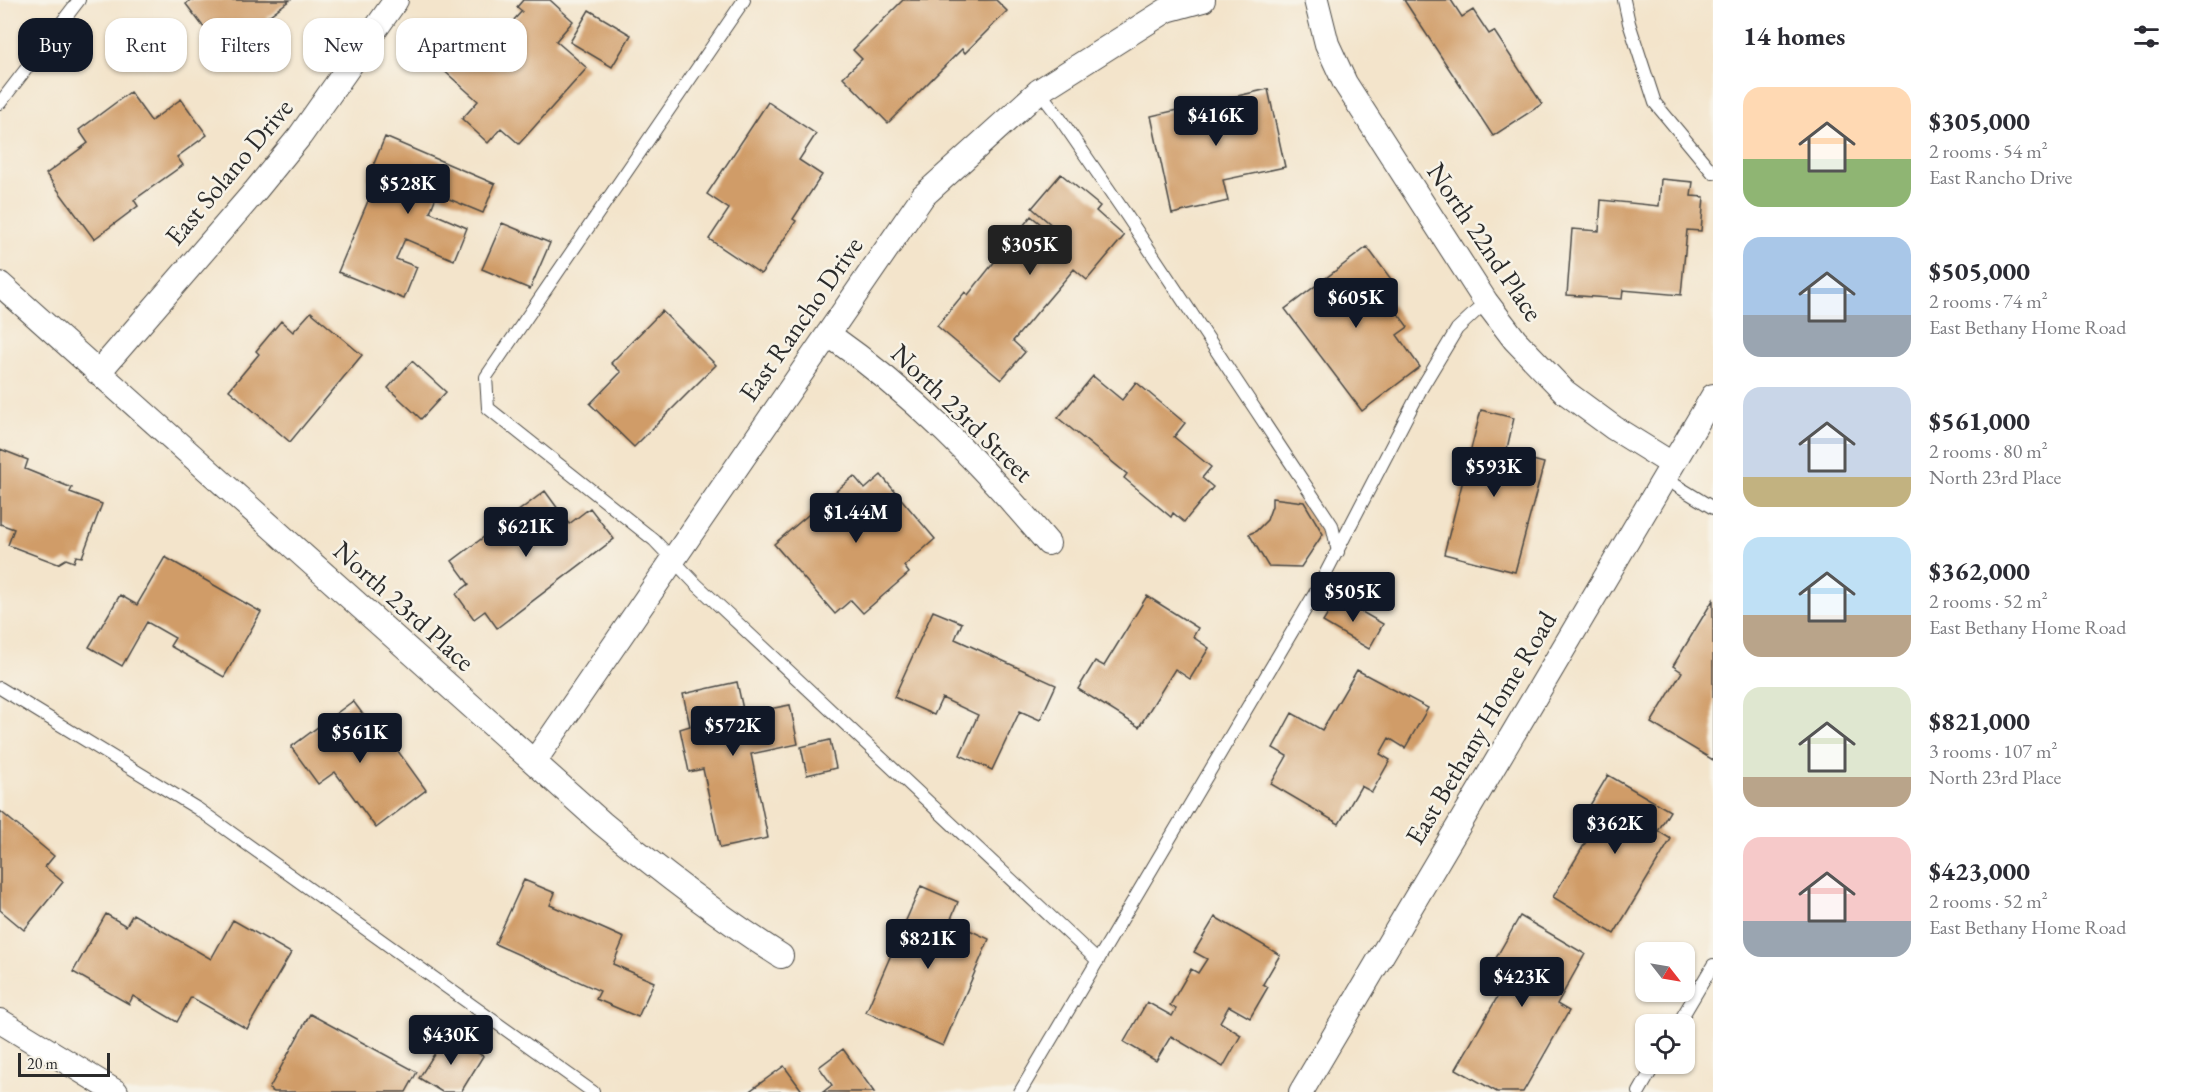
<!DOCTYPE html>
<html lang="en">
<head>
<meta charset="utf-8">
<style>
  :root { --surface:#fff; --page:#f2f2f3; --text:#2b2b33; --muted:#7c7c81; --accent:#111827 }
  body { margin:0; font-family:"EB Garamond",serif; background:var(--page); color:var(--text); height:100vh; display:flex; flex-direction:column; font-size:22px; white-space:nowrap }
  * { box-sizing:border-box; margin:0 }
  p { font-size:20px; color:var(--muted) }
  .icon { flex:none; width:33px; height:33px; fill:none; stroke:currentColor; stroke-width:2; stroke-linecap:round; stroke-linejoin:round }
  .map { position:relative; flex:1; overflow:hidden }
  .sheet { display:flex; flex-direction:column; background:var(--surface); width:480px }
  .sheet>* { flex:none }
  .top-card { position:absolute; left:18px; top:18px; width:570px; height:54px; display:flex; gap:12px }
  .needle { width:39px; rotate:121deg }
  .buttons { position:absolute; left:1635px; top:942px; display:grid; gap:12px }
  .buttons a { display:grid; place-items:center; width:60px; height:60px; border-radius:12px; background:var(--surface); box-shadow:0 2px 4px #0004; font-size:30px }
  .scale { position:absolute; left:18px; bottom:15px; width:92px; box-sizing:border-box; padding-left:6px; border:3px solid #2b2b2b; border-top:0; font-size:16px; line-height:21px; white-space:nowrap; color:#2b2b2b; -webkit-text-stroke:4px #f7f3e8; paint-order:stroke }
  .price { position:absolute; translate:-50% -51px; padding:0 14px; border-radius:6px; background:var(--accent); color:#fff; font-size:20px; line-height:39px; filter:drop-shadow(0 2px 3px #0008) }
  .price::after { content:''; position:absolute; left:50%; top:36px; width:18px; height:14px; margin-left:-9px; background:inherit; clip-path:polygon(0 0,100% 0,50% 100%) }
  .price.active { background:#222; color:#fff }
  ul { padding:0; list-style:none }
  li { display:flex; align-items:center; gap:18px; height:150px; padding:0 30px }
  li span { display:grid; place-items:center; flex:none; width:168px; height:120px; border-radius:18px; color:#555 }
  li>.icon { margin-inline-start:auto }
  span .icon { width:72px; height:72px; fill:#fffc; stroke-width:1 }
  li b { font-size:26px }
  h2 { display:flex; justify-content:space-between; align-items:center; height:72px; padding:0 30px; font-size:26px }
  .tag { padding:0 21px; border-radius:18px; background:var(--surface); box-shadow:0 2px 4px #0004; font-size:21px; line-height:54px }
  .tag.active { background:var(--accent); color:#fff }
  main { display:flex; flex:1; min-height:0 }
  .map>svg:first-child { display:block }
</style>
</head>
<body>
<main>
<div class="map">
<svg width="1713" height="1092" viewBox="0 0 1713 1092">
  <rect width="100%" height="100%" fill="#f7f3e8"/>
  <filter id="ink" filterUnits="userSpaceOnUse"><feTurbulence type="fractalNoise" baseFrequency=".0167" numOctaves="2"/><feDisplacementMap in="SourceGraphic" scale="12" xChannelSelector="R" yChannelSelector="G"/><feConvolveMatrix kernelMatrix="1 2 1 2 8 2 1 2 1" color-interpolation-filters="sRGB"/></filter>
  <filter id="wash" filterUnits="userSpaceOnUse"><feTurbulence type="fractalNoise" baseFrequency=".008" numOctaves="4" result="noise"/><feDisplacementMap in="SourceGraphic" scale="24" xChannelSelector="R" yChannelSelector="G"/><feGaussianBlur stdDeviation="1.35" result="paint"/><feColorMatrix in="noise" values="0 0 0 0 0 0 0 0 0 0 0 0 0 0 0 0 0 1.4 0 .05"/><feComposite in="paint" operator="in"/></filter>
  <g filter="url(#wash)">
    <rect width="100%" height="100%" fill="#f3e4cb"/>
    <g id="blocks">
      <path fill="#d09c67" d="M190,0H290L266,18L270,24L227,58L186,4Z
        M523,0H550L573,21L556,41L587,68L519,144L501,128L488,143L462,119L478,101L441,68L466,39L497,67L514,47L500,35L522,11L517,7Z
        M903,0H996L1007,11L965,53L962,49L888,123L843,77L862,59L853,50Z
        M1404,0H1451L1462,17L1473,10L1489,34L1494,31L1542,104L1493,136Z
        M589,10L631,35L612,67L570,42Z
        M1268,89L1285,167L1223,180L1228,201L1172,214L1151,116Z
        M130,92L151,121L181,99L207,135L177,157L183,165L134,200L138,206L94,239L46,174L88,143L79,130Z
        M768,102L816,134L799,160L822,175L793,219L796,221L761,274L709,239L729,209L707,194Z
        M385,137L495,184L483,213L437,194L430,212L467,228L454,260L405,239L396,259L417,267L404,299L338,272L376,182L368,178Z
        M1061,174L1100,206L1096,211L1124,236L1087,280L1074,269L1013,341L1025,352L1001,380L937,326L965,292L968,295L1031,216L1058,238L1062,234L1032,208Z
        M1661,179L1693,182L1691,196L1704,197L1701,231L1687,230L1681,295L1623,290L1622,299L1567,295L1572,229L1599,231L1601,200L1659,206Z
        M502,223L550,243L530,289L482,269Z
        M1367,247L1391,279L1379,288L1408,327L1397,335L1420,367L1362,411L1285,309Z
        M662,311L716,365L634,447L590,404L621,372L611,363Z
        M311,312L362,355L290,442L229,390L259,354L256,351L281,321L293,332Z
        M412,361L446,392L421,419L388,388Z
        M1093,376L1122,400L1136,382L1185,423L1174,437L1211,467L1202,478L1213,487L1184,522L1173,513L1171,517L1124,478L1127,474L1058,418Z
        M1481,410L1514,418L1506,453L1544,463L1515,572L1444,554Z
        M0,449L28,460L25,469L72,488L70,492L102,504L82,557L76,556L74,562L66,559L58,564L8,545L14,529L0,524Z
        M881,475L935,539L904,566L909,573L863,613L851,600L835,614L774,544L854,476L865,489Z
        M545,491L569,524L590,508L614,539L497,628L485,611L474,619L456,594L469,584L452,561Z
        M1272,498L1304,502L1323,534L1301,567L1268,566L1249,534L1256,531L1267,520L1272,506Z
        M165,557L261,612L224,677L170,646L175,638L147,622L122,666L89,647L120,595L137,605Z
        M1147,596L1198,628L1193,637L1209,648L1190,679L1175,669L1139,727L1078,689L1095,661L1104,666Z
        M1338,598L1383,624L1369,649L1323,622Z
        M1713,600V760L1651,723L1682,672L1673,666Z
        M933,611L962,623L955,639L1056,685L1040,720L1020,711L992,770L960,755L978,715L942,698L934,715L894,697Z
        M1357,670L1428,708L1405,748L1389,738L1380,754L1390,760L1372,792L1361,786L1339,824L1271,784L1287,756L1273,748L1292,713L1322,730Z
        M737,682L744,714L790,705L798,744L751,754L768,838L720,848L703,769L689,772L680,729L690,726L683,694Z
        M353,701L385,744L390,740L426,790L376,828L335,772L318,784L291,747Z
        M830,740L836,768L807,775L801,747Z
        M1608,775L1670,811L1658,831L1671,839L1614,934L1553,897L1599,820L1586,812Z
        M0,811L54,856L45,867L63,882L24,930L0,910Z
        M524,880L555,893L550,905L624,938L613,964L654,982L638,1017L596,999L600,991L495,944Z
        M921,886L958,902L950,921L989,939L943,1046L866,1012Z
        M106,914L126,926L133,914L211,959L233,920L291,953L247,1029L191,997L177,1022L133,996L129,1004L73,972Z
        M1520,916L1585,954L1557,1004L1569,1011L1523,1092H1497L1456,1069L1502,989L1484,979Z
        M1215,917L1280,955L1263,984L1268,987L1250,1018L1229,1006L1220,1022L1241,1035L1223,1067L1171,1036L1156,1061L1124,1042L1147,1002L1172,1016L1176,1009L1170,1005L1191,969L1198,973L1207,959L1194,952Z
        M310,1014L417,1072L406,1092H274L269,1089Z
        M447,1034L483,1056L461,1092H442L419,1078Z
        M843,1049L874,1092H823L832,1085L819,1067Z
        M784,1066L803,1092H752L751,1090Z"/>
    </g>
  </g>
  <g filter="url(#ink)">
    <use href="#blocks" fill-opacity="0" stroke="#494743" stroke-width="1.5"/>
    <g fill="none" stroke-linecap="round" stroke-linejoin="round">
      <defs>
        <path id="lane" d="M744,0L486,377L488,408L654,540L696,584L1098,961
          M1624,0L1629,23L1655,103L1713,173
          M1039,91L1059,117L1127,216L1332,525L1338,552
          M0,103L79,0
          M1664,478L1713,508
          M0,688L198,809L593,1092
          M1678,1024L1713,965
          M1020,1092L1318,588L1421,389L1457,329L1486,302
          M1639,1092L1655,1064"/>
        <path id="street" d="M1316,0L1327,44L1345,83L1486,302L1515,340L1565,392L1614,428L1672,464
          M0,284L602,823C660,871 718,916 781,956
          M828,334C915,395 979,462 1048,543
          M98,373L256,190L300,136L396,0
          M534,762L923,196L1039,91L1167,10L1203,0
          M0,1021L116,1092
          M1301,1092L1713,396"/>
      </defs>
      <use href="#lane" stroke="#494743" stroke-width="14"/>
      <use href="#street" stroke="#494743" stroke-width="26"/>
      <use href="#lane" stroke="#fff" stroke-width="12"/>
      <use href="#street" stroke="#fff" stroke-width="24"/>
    </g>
  </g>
  <g text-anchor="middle" stroke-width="5" stroke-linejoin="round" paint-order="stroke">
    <g font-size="27" fill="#2b2b2b" stroke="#f7f3e8">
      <text transform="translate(229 172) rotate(-50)" y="9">East Solano Drive</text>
      <text transform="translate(1485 242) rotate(56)" y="9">North 22nd Place</text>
      <text transform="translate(801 319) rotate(-55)" y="9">East Rancho Drive</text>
      <text transform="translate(962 413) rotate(44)" y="9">North 23rd Street</text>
      <text transform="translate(404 606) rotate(42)" y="9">North 23rd Place</text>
      <text transform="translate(1481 728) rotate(-59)" y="9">East Bethany Home Road</text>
    </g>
  </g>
</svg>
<div class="buttons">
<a><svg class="needle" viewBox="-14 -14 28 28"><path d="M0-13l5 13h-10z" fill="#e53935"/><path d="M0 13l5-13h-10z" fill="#7c7c81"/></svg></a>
<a><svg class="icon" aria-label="locate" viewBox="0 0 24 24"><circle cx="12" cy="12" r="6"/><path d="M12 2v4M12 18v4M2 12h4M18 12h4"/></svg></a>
</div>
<div class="scale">20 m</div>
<b class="price" style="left:1216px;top:147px">$416K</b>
<b class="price" style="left:408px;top:215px">$528K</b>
<b class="price active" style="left:1030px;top:276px">$305K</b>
<b class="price" style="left:1356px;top:329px">$605K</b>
<b class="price" style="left:1494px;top:498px">$593K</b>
<b class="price" style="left:856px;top:544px">$1.44M</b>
<b class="price" style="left:526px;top:558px">$621K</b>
<b class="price" style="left:1353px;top:623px">$505K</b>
<b class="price" style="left:733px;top:757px">$572K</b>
<b class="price" style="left:360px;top:764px">$561K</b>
<b class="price" style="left:1615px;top:855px">$362K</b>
<b class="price" style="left:928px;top:970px">$821K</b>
<b class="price" style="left:1522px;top:1008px">$423K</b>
<b class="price" style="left:451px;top:1066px">$430K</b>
<div class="top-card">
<a class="tag active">Buy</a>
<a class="tag">Rent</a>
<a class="tag">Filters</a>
<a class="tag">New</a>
<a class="tag">Apartment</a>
</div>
</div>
<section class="sheet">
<h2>14 homes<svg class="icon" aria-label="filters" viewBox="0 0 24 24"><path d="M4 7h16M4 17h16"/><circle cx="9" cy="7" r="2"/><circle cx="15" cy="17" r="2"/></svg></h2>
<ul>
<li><span style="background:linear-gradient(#ffd9b3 60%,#8fb573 0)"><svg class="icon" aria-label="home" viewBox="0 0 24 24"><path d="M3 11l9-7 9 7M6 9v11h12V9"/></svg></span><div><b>$305,000</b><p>2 rooms · 54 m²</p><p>East Rancho Drive</p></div></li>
<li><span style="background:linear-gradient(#a9c7e8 65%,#9aa5b1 0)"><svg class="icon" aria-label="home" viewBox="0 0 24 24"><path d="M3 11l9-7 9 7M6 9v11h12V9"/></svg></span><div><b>$505,000</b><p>2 rooms · 74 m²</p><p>East Bethany Home Road</p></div></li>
<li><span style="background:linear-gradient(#c9d6e8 75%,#c2b280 0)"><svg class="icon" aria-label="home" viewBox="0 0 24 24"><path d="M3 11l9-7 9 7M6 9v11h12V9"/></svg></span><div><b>$561,000</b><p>2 rooms · 80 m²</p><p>North 23rd Place</p></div></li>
<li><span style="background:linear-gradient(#bfe0f5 65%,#b9a48a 0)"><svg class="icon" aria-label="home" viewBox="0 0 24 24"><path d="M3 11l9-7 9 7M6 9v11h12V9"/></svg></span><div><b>$362,000</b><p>2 rooms · 52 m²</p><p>East Bethany Home Road</p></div></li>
<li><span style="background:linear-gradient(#dfe7d0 75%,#b9a48a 0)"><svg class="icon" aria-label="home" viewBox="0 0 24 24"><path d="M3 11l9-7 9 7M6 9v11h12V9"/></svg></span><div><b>$821,000</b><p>3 rooms · 107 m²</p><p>North 23rd Place</p></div></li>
<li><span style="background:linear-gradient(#f6c9c9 70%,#9aa5b1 0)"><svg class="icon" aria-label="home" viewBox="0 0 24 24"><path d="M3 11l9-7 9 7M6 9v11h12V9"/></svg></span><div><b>$423,000</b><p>2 rooms · 52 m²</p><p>East Bethany Home Road</p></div></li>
</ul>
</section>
</main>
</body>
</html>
